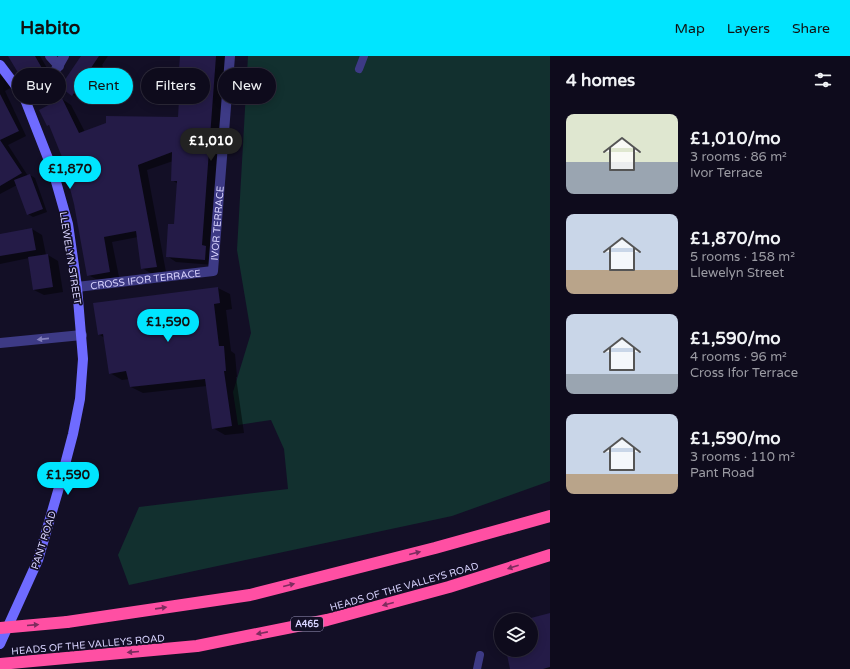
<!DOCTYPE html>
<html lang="en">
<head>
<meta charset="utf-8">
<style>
  :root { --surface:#0e0b1c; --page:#171425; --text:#f1f3f6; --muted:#9b9ba3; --line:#2e2b3b; --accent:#00e5ff }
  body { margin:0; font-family:"Varela Round",sans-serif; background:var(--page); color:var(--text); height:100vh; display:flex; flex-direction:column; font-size:15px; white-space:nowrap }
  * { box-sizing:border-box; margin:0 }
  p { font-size:13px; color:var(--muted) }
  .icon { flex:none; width:22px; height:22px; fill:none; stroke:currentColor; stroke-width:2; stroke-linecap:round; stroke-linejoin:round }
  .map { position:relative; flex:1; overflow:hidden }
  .sheet { display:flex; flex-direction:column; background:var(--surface); width:300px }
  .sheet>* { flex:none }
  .top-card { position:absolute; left:12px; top:12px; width:380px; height:36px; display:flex; gap:8px }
  .buttons { position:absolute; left:494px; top:557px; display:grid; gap:8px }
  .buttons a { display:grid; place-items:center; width:44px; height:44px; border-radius:50%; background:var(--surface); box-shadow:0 2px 10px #0003,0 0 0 1px var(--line); font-size:20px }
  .price { position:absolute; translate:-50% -34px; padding:0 9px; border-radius:14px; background:var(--accent); color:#111; font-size:13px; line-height:26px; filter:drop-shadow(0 1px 2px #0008) }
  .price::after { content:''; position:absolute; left:50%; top:24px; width:12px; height:9px; margin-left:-6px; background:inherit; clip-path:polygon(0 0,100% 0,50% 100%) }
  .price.selected { background:#222; color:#fff }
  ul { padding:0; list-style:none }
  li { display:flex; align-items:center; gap:12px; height:100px; padding:0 16px }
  li span { display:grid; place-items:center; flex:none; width:112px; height:80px; border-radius:8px; color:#555 }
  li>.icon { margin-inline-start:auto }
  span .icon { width:48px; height:48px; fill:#fffc; stroke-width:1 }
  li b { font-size:17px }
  h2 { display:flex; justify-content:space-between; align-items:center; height:48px; padding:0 16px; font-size:17px }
  .chip { padding:0 14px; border-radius:18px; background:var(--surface); box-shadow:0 2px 10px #0003,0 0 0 1px var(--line); font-size:14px; line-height:36px }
  .chip.selected { background:var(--accent); color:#111 }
  header { display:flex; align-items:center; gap:24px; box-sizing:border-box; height:56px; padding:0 20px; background:var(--accent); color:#111 }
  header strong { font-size:19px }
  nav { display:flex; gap:22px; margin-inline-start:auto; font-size:14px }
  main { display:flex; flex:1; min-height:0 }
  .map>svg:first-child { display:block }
</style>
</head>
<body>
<header>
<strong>Habito</strong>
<nav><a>Map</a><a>Layers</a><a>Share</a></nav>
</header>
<main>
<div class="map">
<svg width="550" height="613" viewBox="0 0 550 613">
  <rect width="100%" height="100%" fill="#130f26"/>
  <path fill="#12302f" d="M248,0H550V425L452,460L129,529L118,499L139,451L288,433L284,393L271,364L238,369L233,336L251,277L237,194Z"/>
  <path fill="#0007" d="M9,0H40L51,19L33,30L24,25Z
    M82,0H108L102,9L103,10L80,44L61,30Z
    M181,0H226L214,209L176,206L167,200L175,168L178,128L172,124L173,105L147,114L166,216L152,218L142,212L138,181L112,186L119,221L98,224L88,219L72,135L63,101L51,71L48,69L62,43L71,49L85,76L179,62Z
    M0,19L6,23L12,31L5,35L26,80L8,89L28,120L30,119L35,122L47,156L33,161L28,158L17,129L0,138Z
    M32,173L42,179L46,199H48L58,205L63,236L44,239L34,234L29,202L0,208V179Z
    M218,232L230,238L232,253L226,254L231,295L235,298L237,321H236L244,377L225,379L213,372L207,330L143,337L131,331L129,323L122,324L110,317L105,282L98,278Z
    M550,558V613H511L507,594H531V564H526Z"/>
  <path fill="#241b47" d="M8,0H35L43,14L23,25Z
    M81,0H99L72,40L60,31Z
    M180,0H216L202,189L206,190L205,204L166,201L168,168H174L177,125H171L172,96L138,109L157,211L141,213L136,175L104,181L110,216L87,220L74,148L62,101L49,69L47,70L39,54L62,42L79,77L106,67V60L178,61L180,26H178Z
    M0,38L19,75L0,84L22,117L0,130Z
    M30,118L43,153L27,159L14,124Z
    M32,172L36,194L0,200V178Z
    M48,198L53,231L33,234L28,201Z
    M218,231L220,247L214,248L219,290H224L226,315H224L232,370L212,373L205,323L130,331L126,315L109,318L103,278L98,279L93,247Z
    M550,557V611L543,613H510L506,594H531V562Z"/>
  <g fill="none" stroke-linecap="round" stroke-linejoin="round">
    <path stroke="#3d3a85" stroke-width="8" d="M359,13L364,0
      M477,613L480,599"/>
    <g stroke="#3d3a85" stroke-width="10">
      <path d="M50,0L59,10"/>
      <path d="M24,41C43,34 55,17 64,0"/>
      <path id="s1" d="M77,231L213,215L230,0"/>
      <path d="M0,287L82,279"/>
    </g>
    <path stroke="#6f6bff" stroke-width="10" d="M0,9L24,41L53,115L68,168L77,231L83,303L80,343L73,378L58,435L38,504L0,588"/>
    <path stroke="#ff4fa3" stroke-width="12" d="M67,566L250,539L435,492L550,460
      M0,608L197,590L327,564L449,531L550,499"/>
    <path stroke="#ff4fa3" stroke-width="12" d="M0,572L67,566"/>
  </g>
  <defs><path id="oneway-solid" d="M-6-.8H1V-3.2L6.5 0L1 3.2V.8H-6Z"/></defs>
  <use fill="#837fbc" href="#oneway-solid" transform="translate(43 283) rotate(174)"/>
  <g fill="#7d2c5e">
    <use href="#oneway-solid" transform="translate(415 497) rotate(-14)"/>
    <use href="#oneway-solid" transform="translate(513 511) rotate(162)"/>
    <use href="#oneway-solid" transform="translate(289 529) rotate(-14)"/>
    <use href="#oneway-solid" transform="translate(388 548) rotate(165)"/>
    <use href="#oneway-solid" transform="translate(161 552) rotate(-8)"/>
    <use href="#oneway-solid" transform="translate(33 569) rotate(-5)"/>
    <use href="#oneway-solid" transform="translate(262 577) rotate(169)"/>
    <use href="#oneway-solid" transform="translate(133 596) rotate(175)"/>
  </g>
  <g text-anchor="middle" stroke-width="3.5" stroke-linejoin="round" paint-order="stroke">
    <rect fill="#130f26" stroke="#9e99be" stroke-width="1" x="291" y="561" width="32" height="14" rx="3"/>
    <g font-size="9" font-weight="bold" fill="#d9d4ff">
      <text x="307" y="571">A465</text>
    </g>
    <g font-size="10" fill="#d9d4ff" stroke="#130f26">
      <text dy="4" stroke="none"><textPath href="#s1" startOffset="185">IVOR TERRACE</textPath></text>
      <text transform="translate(71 202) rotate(81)" y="4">LLEWELYN STREET</text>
      <text dy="4" stroke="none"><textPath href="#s1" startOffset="69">CROSS IFOR TERRACE</textPath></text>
      <text transform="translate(43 484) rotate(-72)" y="4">PANT ROAD</text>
      <text transform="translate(404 530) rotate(-16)" y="4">HEADS OF THE VALLEYS ROAD</text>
      <text transform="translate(88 588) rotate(-5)" y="4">HEADS OF THE VALLEYS ROAD</text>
    </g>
  </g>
</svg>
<div class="buttons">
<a><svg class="icon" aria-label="layers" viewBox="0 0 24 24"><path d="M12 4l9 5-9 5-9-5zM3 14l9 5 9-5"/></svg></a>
</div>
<b class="price selected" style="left:211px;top:106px">£1,010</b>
<b class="price" style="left:70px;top:134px">£1,870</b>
<b class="price" style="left:168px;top:287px">£1,590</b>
<b class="price" style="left:68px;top:440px">£1,590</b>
<div class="top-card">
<a class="chip">Buy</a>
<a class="chip selected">Rent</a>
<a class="chip">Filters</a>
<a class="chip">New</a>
</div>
</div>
<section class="sheet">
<h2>4 homes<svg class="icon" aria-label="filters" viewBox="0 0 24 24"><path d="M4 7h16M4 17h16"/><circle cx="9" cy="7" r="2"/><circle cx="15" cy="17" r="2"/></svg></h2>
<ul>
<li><span style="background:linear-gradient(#dfe7d0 60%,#9aa5b1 0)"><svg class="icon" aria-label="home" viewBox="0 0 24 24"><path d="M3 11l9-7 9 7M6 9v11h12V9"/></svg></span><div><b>£1,010/mo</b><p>3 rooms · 86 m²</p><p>Ivor Terrace</p></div></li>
<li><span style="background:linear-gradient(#c9d6e8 70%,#b9a48a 0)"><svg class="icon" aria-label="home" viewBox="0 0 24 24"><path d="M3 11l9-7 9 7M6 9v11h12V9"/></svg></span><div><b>£1,870/mo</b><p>5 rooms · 158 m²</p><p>Llewelyn Street</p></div></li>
<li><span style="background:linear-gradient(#c9d6e8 75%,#9aa5b1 0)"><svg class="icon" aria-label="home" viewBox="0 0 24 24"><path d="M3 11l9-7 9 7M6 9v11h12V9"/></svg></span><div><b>£1,590/mo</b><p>4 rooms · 96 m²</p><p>Cross Ifor Terrace</p></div></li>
<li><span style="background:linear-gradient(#c9d6e8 75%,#b9a48a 0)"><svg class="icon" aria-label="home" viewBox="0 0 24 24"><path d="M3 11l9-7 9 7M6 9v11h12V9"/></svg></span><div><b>£1,590/mo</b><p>3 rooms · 110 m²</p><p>Pant Road</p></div></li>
</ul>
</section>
</main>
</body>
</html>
